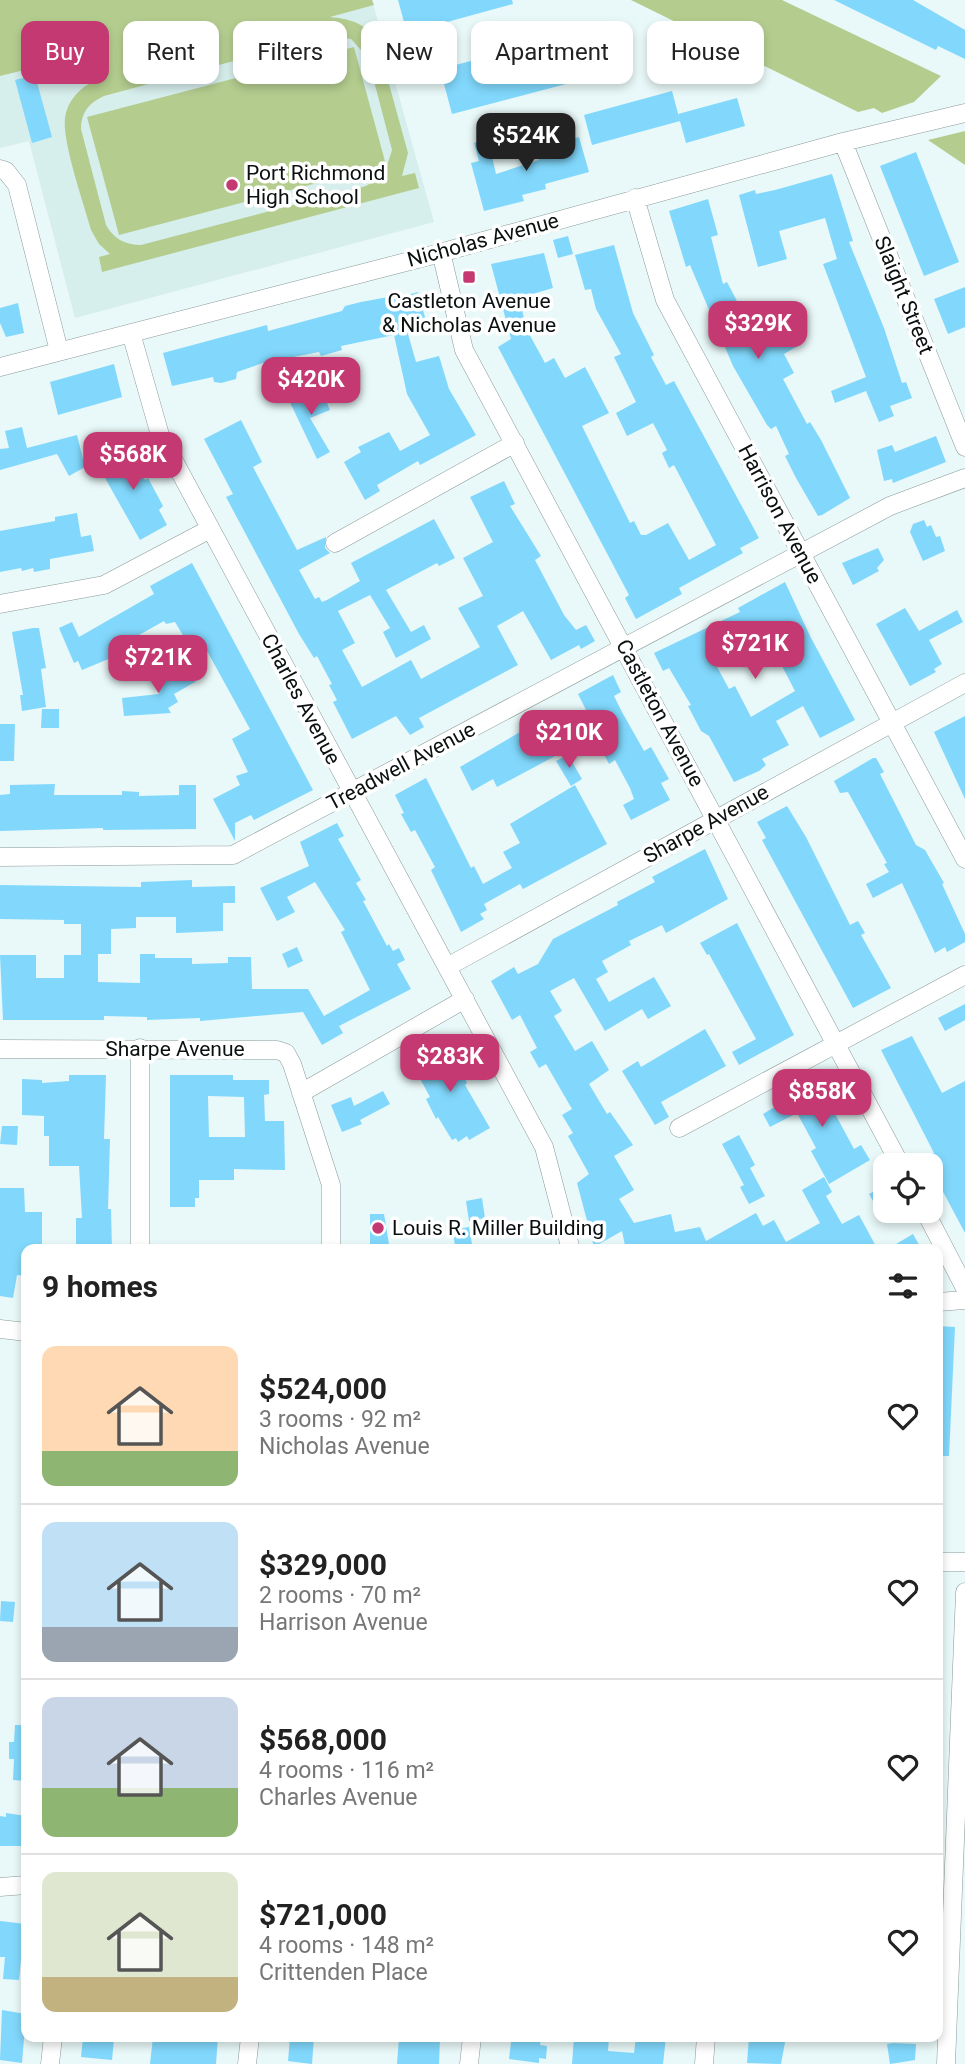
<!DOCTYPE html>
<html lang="en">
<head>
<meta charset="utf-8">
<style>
  :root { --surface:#fff; --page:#f6f6f6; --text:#222; --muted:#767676; --line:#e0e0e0; --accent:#c43971 }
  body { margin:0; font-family:Roboto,sans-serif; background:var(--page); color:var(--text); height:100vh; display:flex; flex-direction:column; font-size:26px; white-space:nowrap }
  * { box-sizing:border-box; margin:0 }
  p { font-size:23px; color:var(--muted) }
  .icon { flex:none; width:38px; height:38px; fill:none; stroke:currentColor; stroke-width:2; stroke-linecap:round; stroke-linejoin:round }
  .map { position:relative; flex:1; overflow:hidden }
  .sheet { position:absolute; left:21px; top:1244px; width:922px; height:798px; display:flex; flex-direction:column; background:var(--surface); border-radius:14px; box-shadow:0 4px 10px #0003 }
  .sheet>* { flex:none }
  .hud { position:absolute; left:21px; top:21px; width:924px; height:63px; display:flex; gap:14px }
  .tools { position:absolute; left:873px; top:1153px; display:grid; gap:14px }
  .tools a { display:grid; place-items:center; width:70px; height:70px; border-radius:14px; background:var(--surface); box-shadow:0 4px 10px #0003; font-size:35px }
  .price { position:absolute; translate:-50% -60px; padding:0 16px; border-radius:14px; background:var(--accent); color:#fff; font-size:23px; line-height:46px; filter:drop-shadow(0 2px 4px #0008) }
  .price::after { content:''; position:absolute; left:50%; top:42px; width:21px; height:16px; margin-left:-10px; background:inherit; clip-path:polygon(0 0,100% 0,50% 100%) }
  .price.on { background:#222; color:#fff }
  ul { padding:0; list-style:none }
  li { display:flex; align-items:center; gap:21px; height:175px; padding:0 21px }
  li+li { border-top:2px solid var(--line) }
  li span { display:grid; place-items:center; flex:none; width:196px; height:140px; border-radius:14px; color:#555 }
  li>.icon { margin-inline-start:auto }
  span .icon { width:84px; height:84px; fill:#fffc; stroke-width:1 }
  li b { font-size:30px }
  h2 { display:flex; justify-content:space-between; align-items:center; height:84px; padding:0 21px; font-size:30px }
  .tag { padding:0 24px; border-radius:14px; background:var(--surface); box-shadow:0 4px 10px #0003; font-size:24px; line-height:63px }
  .tag.on { background:var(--accent); color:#fff }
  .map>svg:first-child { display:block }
</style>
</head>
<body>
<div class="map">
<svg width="965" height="2064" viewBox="0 0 965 2064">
  <rect width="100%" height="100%" fill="#e9f8f8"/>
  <path fill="#d6eeec" d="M0,0H372L434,222L75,318L29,141L0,148Z"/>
  <path fill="#b4cd8f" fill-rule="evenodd" d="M0,0H372L374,5L330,17C351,19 367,23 378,44L408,153L402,176L415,173L419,188L102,272L99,257L110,254L99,244L91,230C84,204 62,142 65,118C68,97 85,83 104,77L97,52L0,76ZM330,35L351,39L368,58L392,150L384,175L366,186L141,245C125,245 114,239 106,225L81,129C81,112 89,103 104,96Z
    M631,0H782L941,76L914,102L882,113L874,108L858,112Z
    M354,47L386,165L119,235L87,117Z
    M965,131V165L928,140Z"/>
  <path fill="#81d8fc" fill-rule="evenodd" d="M398,0H512L513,4L407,33Z
    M834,0H913L965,30V59L938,46L936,50Z
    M559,38L570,83L452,114L440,69Z
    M35,75L52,137L32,143L15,80Z
    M672,91L680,121L592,145L584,115Z
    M737,98L745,126L686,143L678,114Z
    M579,137L589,172L545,184L546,189L522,195L524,201L484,211L471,163L479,161L474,143L488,139L496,174L539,160L536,148Z
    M916,152L959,262L924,276L880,166Z
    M832,174L853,241L849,242L884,328L902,383L906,382L912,398L890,406L894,416L879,422L866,391L835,403L831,391L866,377L823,264L837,259L825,218L779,231L787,259L758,267L739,195L755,190L756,194L775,190Z
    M708,199L718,235L711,237L723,284L727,282L738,303L741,302L765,345L793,329L801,344L784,354L794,373L783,379L807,424L810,422L821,440L850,498L822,515L818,516L796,478L785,456L789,454L776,426L771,429L767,425L733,366L690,265L686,267L669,211Z
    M568,236L573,254L558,258L553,240Z
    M614,245L633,313L654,355L651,357L666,385L674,381L759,538L740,548L743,553L679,588L682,594L636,619L625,598L629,595L498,347L511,339L491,264L544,253L553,288L519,298L527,330L545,363L554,358L565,378L585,367L609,413L582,426L630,523L634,521L641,535H646L668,523L689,560L716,545L674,465L669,468L662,453L667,450L653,423L627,436L616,413L636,402L614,357L621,354L596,309L591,289L585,290L575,255Z
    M965,287V327L948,334L934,299Z
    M418,292L428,328L408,334L416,362L439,356L449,389L476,435L420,465L418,461L377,485L380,491L365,500L344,462L361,452L358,447L389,432L400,451L430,435L407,394L394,335L341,346L342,350L321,356L319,352L263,363L237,372L236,379L221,383L214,382L213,377L172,386L163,353L267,325L268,331L342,311L345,306L361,302L388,297L389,300Z
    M18,303L24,333L6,337L0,323V308Z
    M114,364L122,397L58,415L50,382Z
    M320,387L330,410L310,418L330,452L317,459L287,396L295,392L298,397Z
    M241,420L262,462L253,467L297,550L326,537L325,548L330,553L299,570L315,599L319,597L322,602L327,600L360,581L351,563L434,519L455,558L439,566L437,563L386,590L411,632L424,625L431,639L396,658L383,632L390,628L370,595L338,611L355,643L342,650L362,687L411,660L421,679L480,647L458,608L483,596L463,558L493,542L470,497L504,481L515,504L510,506L541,556L535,560L564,615L576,630L586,625L595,641L581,649L579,645L551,660L523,611L497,626L518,665L419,718L424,727L410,735L396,716L352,739L333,702L337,700L329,685L332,684L317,656L314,658L299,634L226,497L233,494L204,439Z
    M22,427L27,448L77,435L85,467L69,476L57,454L0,470V449L9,448L5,431Z
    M936,436L946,462L893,483L892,479L884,481L877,450L892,445L895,452Z
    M129,445L145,480L148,478L163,506L159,510L167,525L140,540L96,462Z
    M77,513L81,537L91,535L94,551L50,559V569L34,572L33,568L22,571L21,568L0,572V531L55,521V517Z
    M924,520L927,527L931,525L936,537L940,536L945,551L923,561L910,532L913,524Z
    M878,548L884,560L877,568L879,571L853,585L842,563Z
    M192,563L313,790L254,820L251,815L235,823V841L213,799L240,785L236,776L248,772L232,739L250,729L201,640L190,647L175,622L166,624L164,621L139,635L140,638L116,652L118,655L82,670L78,661L74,663L59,628L72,622L79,637L154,594L150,586Z
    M785,582L810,636L855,720L820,738L803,706L776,721L789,745L762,759L766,765L759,771L734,782L709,736L701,731L688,706L691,705L669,668L663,671L654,653L740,612L738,608ZM759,622L795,691L751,717L735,686L729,689L715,663L738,651L730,637Z
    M905,608L919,631L957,610L963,622L929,640L942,664L934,669L936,672L910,686L876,624Z
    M33,628H39L46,668L41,669L46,707L22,711L20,695H23L12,632Z
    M159,668L166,681L188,668L195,682L174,694L178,702L168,708L171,713L124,716L122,698L159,694L148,674Z
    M613,675L621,692L614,696L622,712L644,751L651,747L669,779L661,783L670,800L631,820L623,805L634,799L630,788L615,760L609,764L601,749L593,753L585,738L593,734L583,717L588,714L578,694Z
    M42,709H59V728H41Z
    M965,716V799L934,732Z
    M539,721L559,754L497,787L493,779L472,791L460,767Z
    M0,724H15L14,761H0Z
    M568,755L582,779L571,786L556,761Z
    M873,758H876L884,772L880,774L916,845L925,850L944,883L942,884L965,934V942L947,952L945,947L935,953L902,883L873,898L866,884L889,872L884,864L887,863L848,792L840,793L834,781Z
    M426,778L471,868L474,866L483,884L512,868L503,852L520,843L510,824L575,785L607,844L523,889L520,884L484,904L487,910L480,914L484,919L461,932L431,870L435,867L415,830L411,832L401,814L404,813L395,795Z
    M55,784L54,795H122V791L139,792V796L179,795V785H196V829L103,830V828L0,831V795L10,794V785Z
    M787,806L806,837L850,925L858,921L865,933L861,935L891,988L853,1008L762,840L766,838L757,822Z
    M337,823L344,836L338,839L361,880L356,883L366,900L363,901L387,946L389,944L393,951L399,948L405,960L397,964L411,989L339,1026L343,1033L322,1045L303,1012L200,1021V1018L147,1020V1017L104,1016V1020H3L0,955H36V978H64V955H81V924H64V920L0,919V885L141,887V882L192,880V887L235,886V903H223V931L176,933V917H136V928L111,929V954H98V982L140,983V954H155V958H192V964L228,963V957H251L252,989H308L324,1016L370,990L341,932L345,930L315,882L287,897L295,912L277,921L260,888L309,866L300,842Z
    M705,849L728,899L666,933L662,925L629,941L631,945L602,961L608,972L596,979L609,1002L654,977L671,1006L648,1019L642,1009L605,1031L574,978L550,991L562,1011L554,1016L575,1051L592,1041L609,1070L589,1084L607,1114L610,1112L633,1145L614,1156L634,1190L619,1199L634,1223L671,1214L675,1232L700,1227L706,1241L756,1213L763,1226L774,1220L786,1242L820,1223L802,1190L824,1177L832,1192L826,1196L842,1224L859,1215L878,1250H626L622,1231L594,1247L577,1183L589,1174L568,1136L573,1133L562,1115L572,1109L546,1064L539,1068L530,1052L537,1048L520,1015L512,1020L491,981L514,967L518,974L538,964L553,939L618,905L617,902L655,882L652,877Z
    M737,923L794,1035L739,1065L732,1052L756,1039L709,954L707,955L700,943Z
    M297,947L303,961L288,968L282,954Z
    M965,1004V1020L945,1031L938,1018Z
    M705,1029L726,1066L661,1102L669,1117L655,1125L622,1071L638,1061L641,1067Z
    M912,1036L942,1093L965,1081V1233L925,1158L934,1153L881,1050Z
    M447,1043L467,1083L465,1085L490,1128L469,1140L467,1136L458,1142L456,1138L452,1140L438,1117L436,1119L426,1099L430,1097L411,1062Z
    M69,1075H106L104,1139H110L108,1209H111L112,1250H76V1218H82L79,1166H49V1136H44V1116L22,1115V1079L42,1080V1083L69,1081Z
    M170,1075H233V1080H269V1094L264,1095L265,1121H284L285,1170L234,1169V1180H199V1198H195V1207H170ZM208,1096L244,1097L245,1137H209Z
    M828,1075L837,1091L826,1097L854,1149L861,1145L870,1160L829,1184L811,1151L816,1148L797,1113L770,1127L763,1114Z
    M383,1091L390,1104L360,1120L362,1124L342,1132L331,1105L351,1097L354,1106Z
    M2,1126H18L17,1145L0,1144Z
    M739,1135L755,1165L750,1168L765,1196L749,1204L740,1187L744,1185L722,1144Z
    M886,1185V1224L869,1194Z
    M0,1188H24L25,1212H42V1250H26V1276L17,1275L13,1298L0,1296Z
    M482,1198L485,1218L469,1221L466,1201Z
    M370,1214H384L390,1250H370Z
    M469,1227L473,1250H456L452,1230Z
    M913,1234L922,1250H886Z
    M938,1326L955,1327L949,1456H938Z
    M1,1601L15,1602L13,1622L0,1621Z
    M15,1725H26V1781L13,1780L14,1759H9V1742H14Z
    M6,1813L26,1816V1846H0V1816L6,1817Z
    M0,1921L26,1924V1944L22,1950L19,1980L3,1979L5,1957H0Z
    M2,2010L26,2014L22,2063L0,2060Z
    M83,2037L114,2039L112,2060L81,2057Z
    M153,2037H218L216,2064H150Z
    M290,2037H314L312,2064L288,2061Z
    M399,2037H440L439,2064H397Z
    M574,2037L609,2038L608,2051L634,2053L636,2037H666L663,2064H572Z
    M749,2037H786L781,2064L747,2063Z
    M526,2038L541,2040L540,2045L547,2046L546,2059L539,2058V2063L509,2059L511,2042H526Z
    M893,2043L916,2044L915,2060L890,2064L887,2044Z"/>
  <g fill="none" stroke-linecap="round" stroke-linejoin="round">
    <defs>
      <path id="minor" d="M843,142L965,447
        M0,169L6,171L17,185L59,351
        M635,198L665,300L965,859
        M441,252L464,350L901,1166
        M131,333L160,435L544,1147L571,1250
        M0,367L429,256L843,142L965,113
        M335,543L515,443
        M0,604L104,585L210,529
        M0,857L233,855L890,506L965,478
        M447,967L965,683
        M0,1049L277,1050L286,1053L292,1064L331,1185V1250
        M301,1093L465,999
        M679,1128L965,975
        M925,1211L965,1288
        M140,1250V1048
        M938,1302L965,1300
        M0,1329L26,1332
        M938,1562H965
        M0,1887L26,1885
        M50,2064L53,2037
        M247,2064L250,2037
        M469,2064L472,2037
        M704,2064L706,2037
        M946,2064L965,1592"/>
    </defs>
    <use href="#minor" stroke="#8b9a99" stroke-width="19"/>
    <use href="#minor" stroke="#fff" stroke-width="18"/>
  </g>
  <g fill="#c43971" stroke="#fff" stroke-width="2.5">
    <circle cx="232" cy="185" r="7"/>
    <rect x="462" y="270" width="14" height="14" rx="3.5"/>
    <circle cx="378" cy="1228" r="7"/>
  </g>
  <g text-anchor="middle" stroke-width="7" stroke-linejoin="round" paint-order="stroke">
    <g font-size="21" fill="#0a0f0f" stroke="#fff" text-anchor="start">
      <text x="246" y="180">Port Richmond<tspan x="246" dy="24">High School</tspan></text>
      <text x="469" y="308" text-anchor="middle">Castleton Avenue<tspan x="469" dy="24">&amp; Nicholas Avenue</tspan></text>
      <text x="392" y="1235">Louis R. Miller Building</text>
    </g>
    <g font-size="21" fill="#0a0f0f" stroke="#fff">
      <text transform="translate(483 240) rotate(-15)" y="7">Nicholas Avenue</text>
      <text transform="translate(904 295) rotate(68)" y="7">Slaight Street</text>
      <text transform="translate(780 514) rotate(62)" y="7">Harrison Avenue</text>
      <text transform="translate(301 699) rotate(62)" y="7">Charles Avenue</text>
      <text transform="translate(660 713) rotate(62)" y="7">Castleton Avenue</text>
      <text transform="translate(401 766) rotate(-28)" y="7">Treadwell Avenue</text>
      <text transform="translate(706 824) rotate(-29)" y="7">Sharpe Avenue</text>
      <text x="175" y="1056">Sharpe Avenue</text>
    </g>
  </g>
</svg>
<div class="tools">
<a><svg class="icon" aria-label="locate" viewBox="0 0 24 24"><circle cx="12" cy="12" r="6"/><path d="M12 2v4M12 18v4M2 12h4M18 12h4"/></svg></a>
</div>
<b class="price on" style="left:526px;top:173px">$524K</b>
<b class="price" style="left:758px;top:361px">$329K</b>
<b class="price" style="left:311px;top:417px">$420K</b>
<b class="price" style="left:133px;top:492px">$568K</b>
<b class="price" style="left:755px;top:681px">$721K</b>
<b class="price" style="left:158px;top:695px">$721K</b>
<b class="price" style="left:569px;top:770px">$210K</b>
<b class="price" style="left:450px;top:1094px">$283K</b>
<b class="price" style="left:822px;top:1129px">$858K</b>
<div class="hud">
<a class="tag on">Buy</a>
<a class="tag">Rent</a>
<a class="tag">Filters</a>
<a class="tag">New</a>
<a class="tag">Apartment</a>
<a class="tag">House</a>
</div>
<section class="sheet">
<h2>9 homes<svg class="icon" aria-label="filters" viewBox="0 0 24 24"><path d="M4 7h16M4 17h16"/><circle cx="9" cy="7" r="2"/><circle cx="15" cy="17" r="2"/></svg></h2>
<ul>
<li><span style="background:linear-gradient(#ffd9b3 75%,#8fb573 0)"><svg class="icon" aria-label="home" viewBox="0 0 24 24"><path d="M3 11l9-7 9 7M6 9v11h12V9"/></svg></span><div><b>$524,000</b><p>3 rooms · 92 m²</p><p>Nicholas Avenue</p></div><svg class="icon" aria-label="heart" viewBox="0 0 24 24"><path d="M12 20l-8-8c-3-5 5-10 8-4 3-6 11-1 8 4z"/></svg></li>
<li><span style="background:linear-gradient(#bfe0f5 75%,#9aa5b1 0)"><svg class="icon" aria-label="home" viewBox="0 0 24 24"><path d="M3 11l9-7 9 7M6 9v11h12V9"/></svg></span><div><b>$329,000</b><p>2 rooms · 70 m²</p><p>Harrison Avenue</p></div><svg class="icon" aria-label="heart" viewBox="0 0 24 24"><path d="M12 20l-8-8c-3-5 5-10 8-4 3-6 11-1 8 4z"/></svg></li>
<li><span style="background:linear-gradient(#c9d6e8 65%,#8fb573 0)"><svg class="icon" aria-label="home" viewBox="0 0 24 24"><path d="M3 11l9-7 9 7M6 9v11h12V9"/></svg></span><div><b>$568,000</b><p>4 rooms · 116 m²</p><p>Charles Avenue</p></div><svg class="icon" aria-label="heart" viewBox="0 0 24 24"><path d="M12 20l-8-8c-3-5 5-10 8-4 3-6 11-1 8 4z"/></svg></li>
<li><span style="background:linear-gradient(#dfe7d0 75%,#c2b280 0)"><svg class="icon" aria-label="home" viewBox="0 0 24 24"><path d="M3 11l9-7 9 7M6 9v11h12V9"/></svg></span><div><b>$721,000</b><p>4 rooms · 148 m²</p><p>Crittenden Place</p></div><svg class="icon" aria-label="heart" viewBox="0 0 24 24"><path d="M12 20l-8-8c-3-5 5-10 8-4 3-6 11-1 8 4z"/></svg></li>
</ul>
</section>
</div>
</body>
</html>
